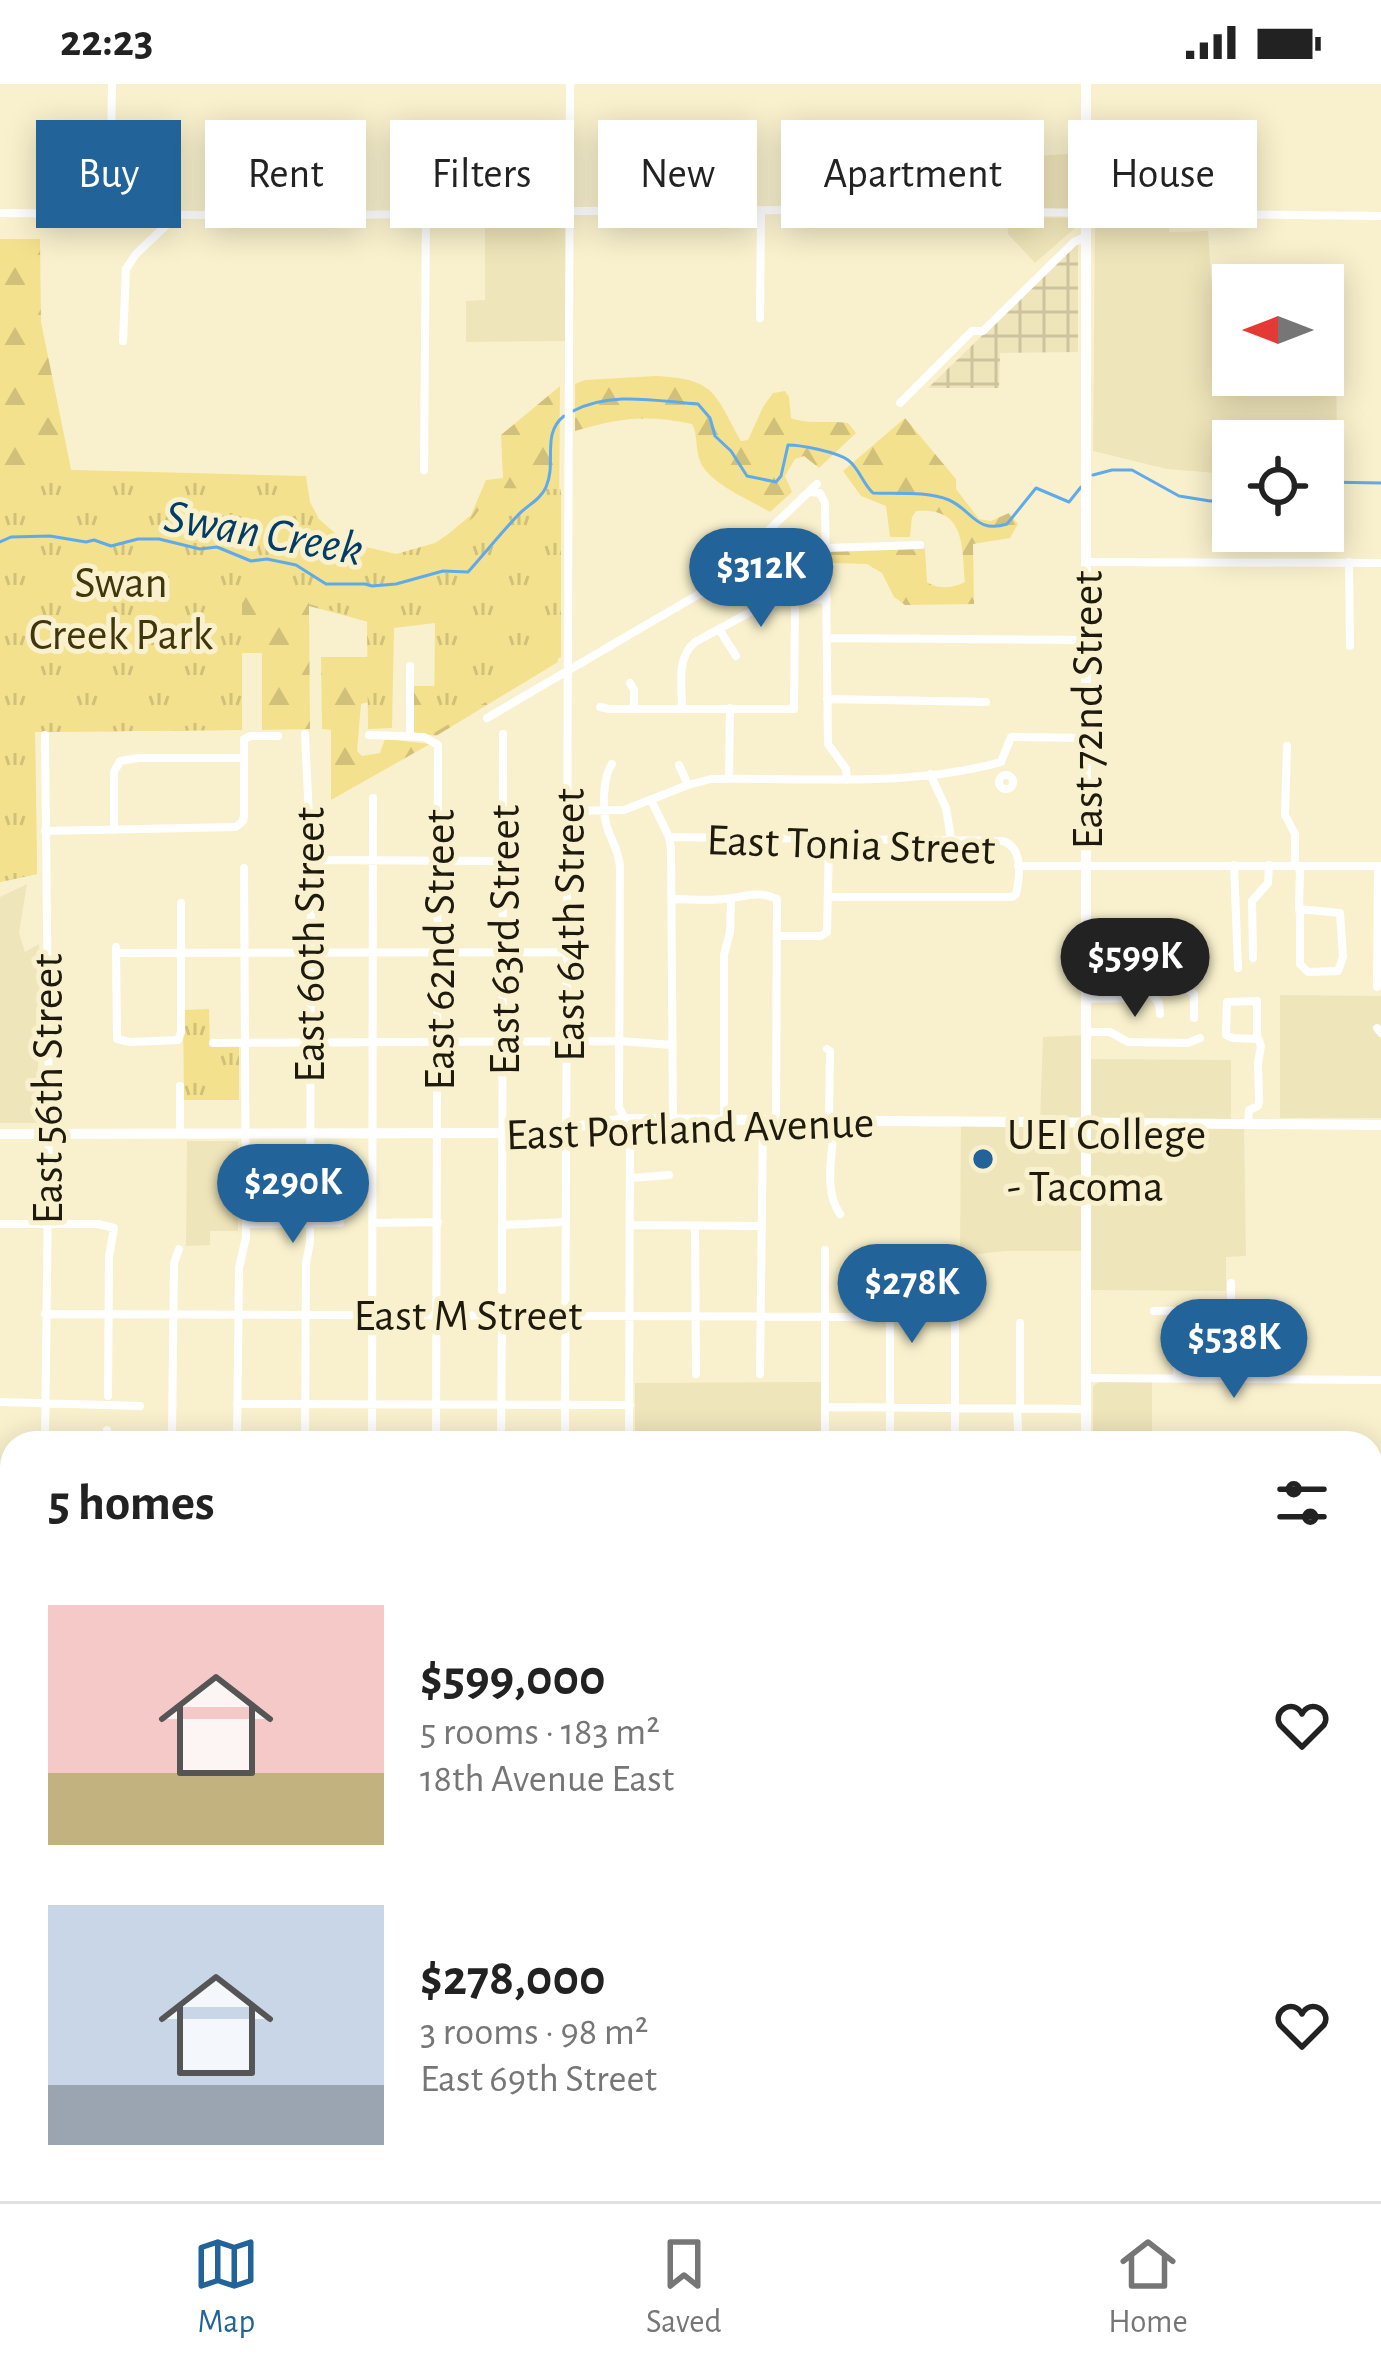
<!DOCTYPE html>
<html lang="en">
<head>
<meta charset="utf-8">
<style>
  :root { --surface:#fff; --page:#f2f2f2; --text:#222; --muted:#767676; --line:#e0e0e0; --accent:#226499 }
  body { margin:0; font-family:"Alegreya Sans",sans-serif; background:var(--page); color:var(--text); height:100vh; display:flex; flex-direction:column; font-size:45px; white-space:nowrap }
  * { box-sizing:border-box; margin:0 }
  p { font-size:39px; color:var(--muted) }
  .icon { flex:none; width:66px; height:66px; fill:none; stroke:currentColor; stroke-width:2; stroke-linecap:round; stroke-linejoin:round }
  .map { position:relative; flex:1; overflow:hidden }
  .drawer { position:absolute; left:0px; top:1347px; width:1383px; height:771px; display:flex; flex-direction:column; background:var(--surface); border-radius:36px 36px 0 0; box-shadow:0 6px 30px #0003 }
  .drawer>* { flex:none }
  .top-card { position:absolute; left:36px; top:36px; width:1311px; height:108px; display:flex; gap:24px }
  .needle { width:78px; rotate:270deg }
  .tools { position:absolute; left:1212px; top:180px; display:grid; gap:24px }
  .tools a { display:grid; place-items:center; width:132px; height:132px; border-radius:0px; background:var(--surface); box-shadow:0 6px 30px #0003; font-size:60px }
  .price { position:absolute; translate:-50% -102px; padding:0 27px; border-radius:42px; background:var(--accent); color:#fff; font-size:39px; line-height:78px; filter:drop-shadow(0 3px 6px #0008) }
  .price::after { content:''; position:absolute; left:50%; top:72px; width:36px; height:27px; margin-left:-18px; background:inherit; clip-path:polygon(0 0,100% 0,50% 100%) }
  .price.current { background:#222; color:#fff }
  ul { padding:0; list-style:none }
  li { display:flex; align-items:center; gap:36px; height:300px; padding:0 48px }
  li span { display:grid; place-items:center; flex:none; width:336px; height:240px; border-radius:0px; color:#555 }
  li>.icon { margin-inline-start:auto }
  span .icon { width:144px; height:144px; fill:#fffc; stroke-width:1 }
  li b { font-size:51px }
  h2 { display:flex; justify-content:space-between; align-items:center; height:144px; padding:0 48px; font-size:51px }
  .chip { padding:0 42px; border-radius:0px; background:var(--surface); box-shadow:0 6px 30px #0003; font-size:42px; line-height:108px }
  .chip.current { background:var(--accent); color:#fff }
  .status { display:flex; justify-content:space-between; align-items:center; height:84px; padding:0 60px; background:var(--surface); direction:ltr }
  .status svg { height:33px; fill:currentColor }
  .dock { display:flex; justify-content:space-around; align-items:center; height:168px; border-top:3px solid var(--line); background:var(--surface); font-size:33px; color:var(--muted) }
  .dock a { display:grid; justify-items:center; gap:6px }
  .dock .current { color:var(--accent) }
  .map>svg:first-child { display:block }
</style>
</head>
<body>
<div class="status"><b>22:23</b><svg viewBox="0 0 49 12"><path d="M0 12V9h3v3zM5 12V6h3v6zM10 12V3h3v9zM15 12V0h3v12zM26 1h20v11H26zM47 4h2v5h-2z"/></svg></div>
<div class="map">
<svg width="1381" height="2117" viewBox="0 0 1381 2117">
  <defs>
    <pattern id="industrial-grid" width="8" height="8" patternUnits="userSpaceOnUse" patternTransform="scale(3)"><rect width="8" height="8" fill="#efe5ba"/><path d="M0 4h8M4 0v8" fill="none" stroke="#ccc49f"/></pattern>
    <pattern id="forest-firs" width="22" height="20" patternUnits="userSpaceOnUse" patternTransform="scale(3)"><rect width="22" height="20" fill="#f4e18e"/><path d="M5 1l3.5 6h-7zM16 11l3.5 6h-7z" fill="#d1c079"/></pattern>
    <pattern id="park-tufts" width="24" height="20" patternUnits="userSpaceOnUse" patternTransform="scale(3)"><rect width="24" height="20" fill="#f4e18e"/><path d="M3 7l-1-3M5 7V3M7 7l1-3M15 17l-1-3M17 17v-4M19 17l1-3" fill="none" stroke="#d1c079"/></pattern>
  </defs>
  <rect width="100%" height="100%" fill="#f9f1cd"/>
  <path fill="#efe5ba" d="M1080,69V122L1076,125H1022L1024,73Z
    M570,127V257L466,258V217L485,216V128Z
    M1007,133L1072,134L1075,137V144L1035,179L1008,150Z
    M1104,135L1169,138V148L1208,147L1216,263L1233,264V291H1323V267H1336L1337,369L1323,371V357H1233V385L1229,390L1167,385L1093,367L1095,145Z
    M27,800L19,849L25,868L39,860L40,877L37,1039H0V813Z
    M1280,911L1381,912V1034H1280Z
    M1087,951L1088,975L1231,976V1039L1244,1040L1246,1172L1226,1173V1207L1087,1206L1086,1167H1006L960,1172L961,1038H1040L1043,953Z
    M187,1057H238V1147H210V1161L186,1162Z
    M821,1298V1359H635V1299Z
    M1099,1298H1152V1357L1209,1359H1093V1302Z"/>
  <path fill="url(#industrial-grid)" d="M1078,159V268L1000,269L999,304H928Z"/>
  <path fill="url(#forest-firs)" d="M0,155H40L41,238L72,390L308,435L334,457L380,473L429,466L471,431L486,396L503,394L501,351L560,302L558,578L436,652L414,648V602H437L438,534L387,543L309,522L310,645L262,646V569H235L234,646L35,648L37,790L0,798Z
    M656,292C716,295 714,309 741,357L748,356L763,323L773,309L785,307L789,313L791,334C809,341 829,336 848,339L856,349L819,384L804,372L795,375L785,392L792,408L770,428C750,416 708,399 700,377C695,364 698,351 692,340C646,330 619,334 575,347V300L585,296Z
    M905,334L956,395V405L979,435L991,437L1009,429L1018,440L1010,454L973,460L974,520L905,521L894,513L882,489L867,480L831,479V466L925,465L927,498C938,506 954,504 965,498C962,460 965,423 916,427L912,433L910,453H890L886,422L861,412L843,387Z
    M321,573H375V616L361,620L357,667L362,672L380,669L385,655L430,660L331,716V646L322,645Z"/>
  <path fill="url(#park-tufts)" d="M0,384L306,392L310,418L319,435L345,458L396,470L435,459L473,434L496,404L561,405V573L434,649L435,539L394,544L392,644L368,645L367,537L309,520V513H242V646L35,648L37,790L0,798Z
    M209,925L210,962H239V1016H184L183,926Z
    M1371,1939H1381V2117H1129L1130,2106H1371Z"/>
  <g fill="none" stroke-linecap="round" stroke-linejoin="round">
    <path stroke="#5faaeb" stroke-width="3" d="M573,327C612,307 655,317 698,320L710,334L715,352L731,367L747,392L776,398L781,392L788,361C801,361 837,368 848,376C859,384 863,400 873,409C897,410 927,407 949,416C972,426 976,450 1007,440L1036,404L1069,418L1081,403
      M1093,391L1112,386H1132L1179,412L1210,417L1233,415
      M1323,398L1381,399
      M0,458L11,453L50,452L86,458L94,456L111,462L138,455H159L200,465L217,463L251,477L267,475L296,481L326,500H365L372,502L396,500L443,487L468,488C485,469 501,449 519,430C528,421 541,415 546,403C557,379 541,350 564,332"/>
    <path stroke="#fff" stroke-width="8" d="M485,68V128
      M0,129L301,132L570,127L829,126L1381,132
      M110,130L112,0
      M760,234L761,127
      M123,257L126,185L136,170L175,133
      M900,319L972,247H983L1074,158L1085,153
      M424,386L426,129
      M810,408L820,409L825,419L828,660L846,685L847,696
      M827,464L920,461
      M1086,478L1381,479
      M1349,478L1350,562
      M719,545L736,572
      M828,554L1086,556
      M630,599L634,606V625
      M827,615L986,618
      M600,623L609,625H794L795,515
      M682,624C682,601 676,574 695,558L767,519L827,515
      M487,634L706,506L817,400
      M45,651L49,1028L45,1359
      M369,651L424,653L438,661L436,1359
      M410,651V582
      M1287,662L1285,731L1295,750V781L1300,786L1299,825L1300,830V880L1308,888L1338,887L1343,873L1340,829L1299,825
      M612,680C602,694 602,729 608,746C613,759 619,769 620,783L619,1023L630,1045L629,1359
      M679,681L688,701
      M930,690L946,724L951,755
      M999 698a7 7 0 1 1 14 0a7 7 0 1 1-14 0Z
      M729,694L730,624
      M651,716L669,753L671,765L673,1036
      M569,727L624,726L688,701L711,695C807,693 907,704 1001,678L1011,653L1085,654
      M114,746V688L120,677L139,674H243
      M45,747L236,743L243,737L244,731V655L251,652H278
      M669,753L1003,757C1023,764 1020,792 1016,810L1012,813H828
      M311,776L503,777
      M1234,781L1238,884
      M1018,782H1381
      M672,815C689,815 708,817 725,815C744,813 759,806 777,815L776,1036
      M777,852H821L827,848L829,756
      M116,863L117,955L130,958L178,956L181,948V819
      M116,869L567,868
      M1253,874L1252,817L1268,799L1269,781
      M1377,903L1378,782
      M1150,909L1159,919L1160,930
      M1086,915L1137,914L1160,905H1187L1194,910V934
      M1377,944L1381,949
      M1087,948H1110L1128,958L1188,959L1200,954
      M213,959L620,957L672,961
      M827,965L830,967L829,1037
      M724,1037V871L730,848L731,815
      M834,1037C834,1066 822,1105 840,1130
      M1248,1040L1249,1026L1258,1022L1259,1017L1258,979L1261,962L1257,951V917L1227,918L1226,951L1233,954L1258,955
      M180,1050V1002
      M631,1094L669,1091
      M372,1139L438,1138
      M0,1140H98L114,1144L109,1173L108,1312
      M246,1140L340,1139
      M502,1141L566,1138
      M631,1141L762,1142
      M695,1142L696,1290
      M825,1166V1359
      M890,1166V1359
      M502,1206L503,650
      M1154,1227L1226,1226L1231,1220V1199
      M45,1230L890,1233
      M1020,1239V1324
      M760,1290L763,1037
      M1086,1294L1381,1296
      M1177,1295V1227
      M0,1318L140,1322
      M237,1320L630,1321
      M825,1323L1086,1325
      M1017,1325L1019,1359
      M172,1351L174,1179L179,1165
      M107,1359V1346
      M237,1359L239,1184L246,1153L244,784
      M305,1359L306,1179L310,1158L311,776L305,650
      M372,1359L373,714
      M501,1359L502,1230
      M565,1359L570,0
      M955,1359V1235
      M0,1410H12
      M1371,1428H1381
      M1371,1469H1381
      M0,1500H12
      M1371,1541H1381
      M1371,1552L1381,1553
      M0,1591H12
      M1371,1602L1381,1597
      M1371,1685H1381
      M0,1773H12
      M1371,1813H1381
      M0,1874L12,1875
      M1371,1875H1381
      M0,1936H12
      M1371,1939H1381
      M0,1973L5,1978V2067L0,2081
      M0,2030H12
      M40,2117V2106
      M169,2117V2106
      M298,2117V2106
      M429,2117V2106
      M559,2117V2106
      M594,2117L595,2106
      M646,2117V2106
      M699,2117V2106
      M752,2117V2106
      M805,2117V2106
      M838,2117V2106
      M931,2117V2106"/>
    <path stroke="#fff" stroke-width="10" d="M0,1050L535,1049L625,1035L1381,1041
      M1086,1359V0
      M0,1681H12
      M1077,2106V2117"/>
    <defs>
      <path id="rail" d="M1371,1612L1381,1608"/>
    </defs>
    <use href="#rail" stroke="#3f3c2b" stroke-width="8"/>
    <use href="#rail" stroke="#f9f1cd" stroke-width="3" stroke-dasharray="9" stroke-linecap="butt"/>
  </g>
  <circle fill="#226499" stroke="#f9f1cd" stroke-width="4.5" cx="983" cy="1075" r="12"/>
  <g text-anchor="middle" stroke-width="10" stroke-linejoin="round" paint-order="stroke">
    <g font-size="45" fill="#40360b" stroke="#f9f1cd">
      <text x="121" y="513">Swan<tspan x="121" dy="52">Creek Park</tspan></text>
    </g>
    <g font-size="45" fill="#1e1b0e" stroke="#f9f1cd">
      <text transform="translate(1086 626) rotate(-90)" y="16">East 72nd Street</text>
      <text transform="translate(851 759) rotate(2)" y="16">East Tonia Street</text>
      <text transform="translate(568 841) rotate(-90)" y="16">East 64th Street</text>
      <text transform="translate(503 856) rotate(-90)" y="16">East 63rd Street</text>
      <text transform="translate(308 861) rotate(-90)" y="16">East 60th Street</text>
      <text transform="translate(438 866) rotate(-90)" y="16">East 62nd Street</text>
      <text transform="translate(46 1005) rotate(-90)" y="16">East 56th Street</text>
      <text transform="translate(690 1043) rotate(-2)" y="16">East Portland Avenue</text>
      <text x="468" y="1246">East M Street</text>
    </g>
    <g font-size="45" fill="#1e1b0e" stroke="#f9f1cd" text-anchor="start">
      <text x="1007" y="1065">UEI College<tspan x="1007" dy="52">- Tacoma</tspan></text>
    </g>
    <g font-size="48" font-style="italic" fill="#013d67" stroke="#f9f1cd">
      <text transform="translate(264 447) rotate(10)" y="17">Swan Creek</text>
    </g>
  </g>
</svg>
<div class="tools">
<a><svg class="needle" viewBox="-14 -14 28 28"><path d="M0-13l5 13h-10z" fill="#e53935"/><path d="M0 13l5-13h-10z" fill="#767676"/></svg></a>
<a><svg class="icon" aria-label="locate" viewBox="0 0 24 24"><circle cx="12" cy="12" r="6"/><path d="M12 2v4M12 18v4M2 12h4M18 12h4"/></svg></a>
</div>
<b class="price" style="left:761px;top:546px">$312K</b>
<b class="price current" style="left:1135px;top:936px">$599K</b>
<b class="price" style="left:293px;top:1162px">$290K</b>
<b class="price" style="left:912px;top:1262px">$278K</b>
<b class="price" style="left:1234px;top:1317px">$538K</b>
<div class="top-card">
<a class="chip current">Buy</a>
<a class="chip">Rent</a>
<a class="chip">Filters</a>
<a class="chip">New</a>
<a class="chip">Apartment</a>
<a class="chip">House</a>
</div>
<section class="drawer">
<h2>5 homes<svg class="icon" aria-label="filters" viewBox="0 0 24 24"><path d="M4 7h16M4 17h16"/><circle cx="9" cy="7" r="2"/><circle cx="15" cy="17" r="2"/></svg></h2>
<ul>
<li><span style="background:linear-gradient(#f6c9c9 70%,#c2b280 0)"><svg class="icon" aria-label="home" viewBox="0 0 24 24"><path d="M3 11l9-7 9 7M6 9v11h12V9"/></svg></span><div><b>$599,000</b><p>5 rooms · 183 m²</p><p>18th Avenue East</p></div><svg class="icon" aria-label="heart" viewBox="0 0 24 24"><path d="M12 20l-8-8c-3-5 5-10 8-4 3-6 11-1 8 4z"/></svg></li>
<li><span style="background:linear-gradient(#c9d6e8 75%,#9aa5b1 0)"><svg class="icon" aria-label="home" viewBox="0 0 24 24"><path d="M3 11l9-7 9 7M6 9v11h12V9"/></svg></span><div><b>$278,000</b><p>3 rooms · 98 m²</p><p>East 69th Street</p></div><svg class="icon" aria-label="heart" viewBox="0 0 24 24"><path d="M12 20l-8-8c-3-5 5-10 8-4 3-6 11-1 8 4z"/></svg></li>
</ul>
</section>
</div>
<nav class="dock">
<a class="current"><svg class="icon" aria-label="map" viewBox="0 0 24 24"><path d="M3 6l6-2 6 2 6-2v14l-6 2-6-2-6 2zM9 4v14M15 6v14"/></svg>Map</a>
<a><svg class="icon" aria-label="saved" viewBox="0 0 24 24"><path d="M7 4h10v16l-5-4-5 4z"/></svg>Saved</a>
<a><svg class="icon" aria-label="home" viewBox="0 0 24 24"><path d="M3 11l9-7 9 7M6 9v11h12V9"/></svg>Home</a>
</nav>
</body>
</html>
